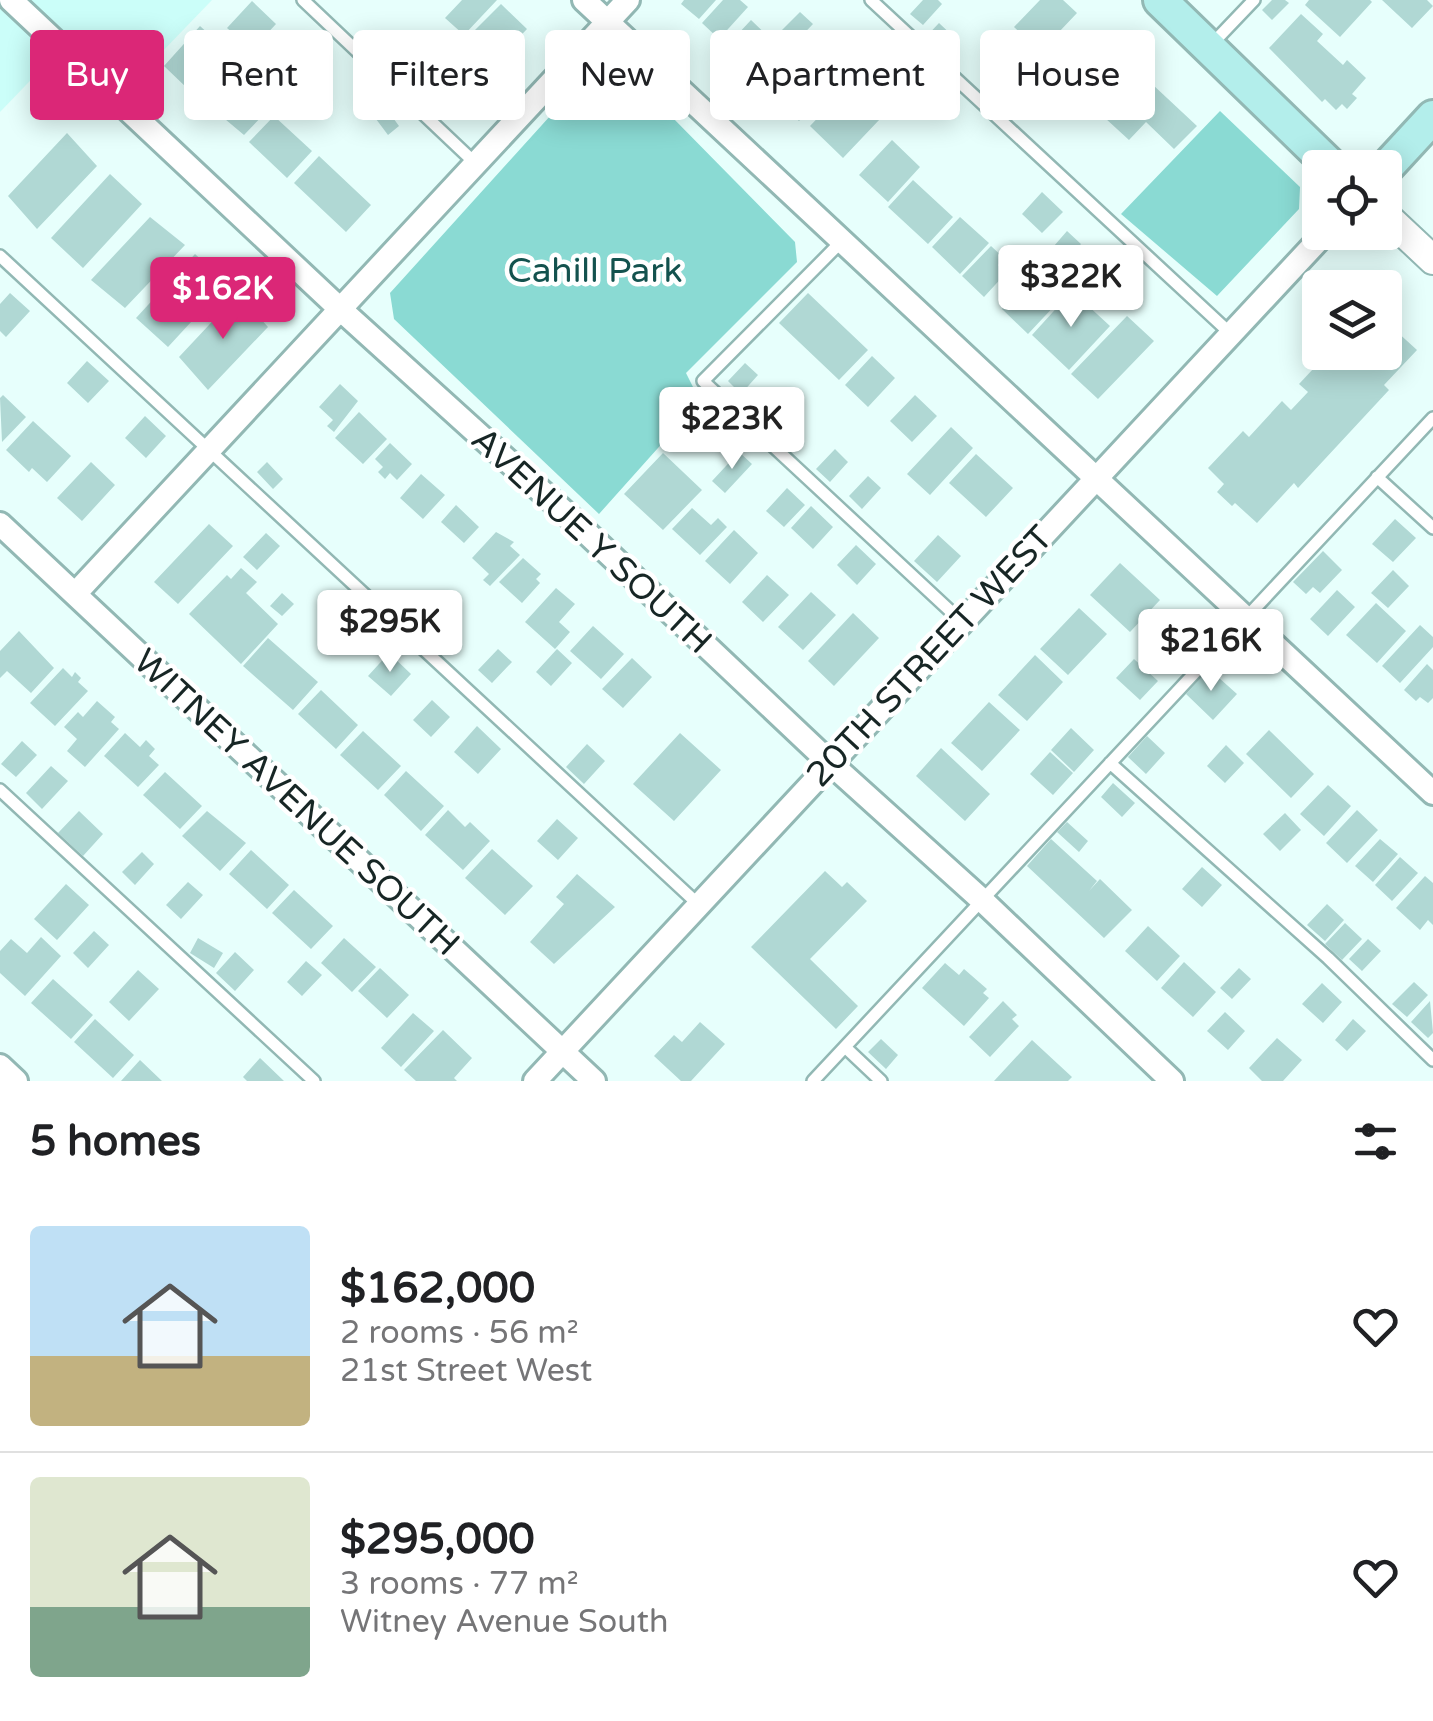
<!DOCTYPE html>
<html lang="en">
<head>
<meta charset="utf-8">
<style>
  :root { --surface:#fff; --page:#f6f6f6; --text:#202124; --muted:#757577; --line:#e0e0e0; --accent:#db2777 }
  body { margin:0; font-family:"Varela Round",sans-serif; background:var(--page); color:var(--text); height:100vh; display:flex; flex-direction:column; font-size:38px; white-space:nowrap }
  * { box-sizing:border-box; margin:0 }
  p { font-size:32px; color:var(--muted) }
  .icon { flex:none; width:55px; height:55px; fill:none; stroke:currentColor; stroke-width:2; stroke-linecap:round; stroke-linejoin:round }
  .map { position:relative; height:1081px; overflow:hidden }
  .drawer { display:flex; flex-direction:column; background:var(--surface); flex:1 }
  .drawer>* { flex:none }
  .guide { position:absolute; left:30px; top:30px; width:1375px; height:90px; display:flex; gap:20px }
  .controls { position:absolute; left:1302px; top:150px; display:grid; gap:20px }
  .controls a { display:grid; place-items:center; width:100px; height:100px; border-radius:10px; background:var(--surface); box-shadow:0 5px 25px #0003; font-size:50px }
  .price { position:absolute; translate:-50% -85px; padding:0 22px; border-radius:10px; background:#fff; color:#222; font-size:32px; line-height:65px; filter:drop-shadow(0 2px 5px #0008) }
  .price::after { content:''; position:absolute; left:50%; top:60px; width:30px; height:22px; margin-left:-15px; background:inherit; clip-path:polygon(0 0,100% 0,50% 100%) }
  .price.on { background:var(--accent); color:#fff }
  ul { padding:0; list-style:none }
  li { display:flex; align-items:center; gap:30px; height:250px; padding:0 30px }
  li+li { border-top:2px solid var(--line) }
  li span { display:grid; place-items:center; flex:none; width:280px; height:200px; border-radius:10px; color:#555 }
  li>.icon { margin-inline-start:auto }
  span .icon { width:120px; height:120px; fill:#fffc; stroke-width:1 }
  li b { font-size:42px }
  h2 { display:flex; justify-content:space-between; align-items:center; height:120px; padding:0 30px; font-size:42px }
  .tag { padding:0 35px; border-radius:10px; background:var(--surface); box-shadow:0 5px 25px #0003; font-size:35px; line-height:90px }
  .tag.on { background:var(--accent); color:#fff }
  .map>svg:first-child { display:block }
</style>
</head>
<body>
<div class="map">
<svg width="1433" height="1081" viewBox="0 0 1433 1081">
  <rect width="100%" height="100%" fill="#e7fffc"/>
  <path fill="#cbfef9" d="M0,0H212L131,84L76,33L0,112Z"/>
  <path fill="#8adad3" d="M608,52L795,242L797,262L686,373L700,401L599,514L394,319L390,293Z
    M1220,111L1300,187L1299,209L1217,296L1121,214Z"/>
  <path fill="#b0d8d4" d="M462,0H497L464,35L445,18Z
    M684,0H716L699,19L681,4Z
    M723,0H740L748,7L719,39L702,23Z
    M923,0H938L942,4L923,25L910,14Z
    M1040,0H1063L1077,13L1040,52L1014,27Z
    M1272,0H1285L1289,3L1272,20L1262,10Z
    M1309,0H1370L1372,2L1340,37L1305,5Z
    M1382,0H1427L1433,6L1412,28Z
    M252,1L276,24L252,50L227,28Z
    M501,4L527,29L489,69L462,43Z
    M800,12L813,24L792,46L778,34Z
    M1301,14L1323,34L1317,41L1343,65L1347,60L1366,78L1352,94L1357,98L1347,109L1342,104L1336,110L1325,99L1322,102L1269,48Z
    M751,20L773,41L747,70L724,49Z
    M939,23L957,40L942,56L924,39Z
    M200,26L225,49L214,61L227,73L206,95L193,83L188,89L164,66Z
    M396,32L408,44L389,63L377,51Z
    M1101,36L1125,59L1112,73L1118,79L1094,104L1064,76Z
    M806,41L842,75L799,121L762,87Z
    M1054,43L1067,54L1046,76L1034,65Z
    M443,67L465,88L442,112L420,91Z
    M288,68L302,81L284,101L270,89Z
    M1137,70L1197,126L1174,149L1146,122L1129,140L1105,118L1122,100L1115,94Z
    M235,74L270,108L244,135L207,104Z
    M1046,79L1061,93L1038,117L1023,103Z
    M847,87L880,119L843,158L810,126Z
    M300,90L312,101L300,115L287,103Z
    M385,107L399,126L388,135L373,115Z
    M274,116L312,151L287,178L249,142Z
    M67,133L97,166L37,229L8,196Z
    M892,140L920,167L888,202L859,175Z
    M319,156L371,205L346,232L294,183Z
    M110,174L142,204L83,268L51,238Z
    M913,180L953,217L928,244L888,207Z
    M1042,192L1063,212L1042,233L1022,214Z
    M150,217L185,245L125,308L91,280Z
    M960,217L989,243L960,274L932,247Z
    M1067,231L1081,244L1061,267L1047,254Z
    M991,246L1005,259L998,265L1006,273L984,297L962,276Z
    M195,254L227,283L168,347L136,318Z
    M1032,276L1059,301L1028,334L1002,309Z
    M1072,291L1110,326L1069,370L1032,335Z
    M10,293L30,311L6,337L0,331V304Z
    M808,293L868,350L839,380L779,323Z
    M238,294L268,327L208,390L179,357Z
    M1127,316L1154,341L1098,399L1071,374Z
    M1395,330L1417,350L1384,385L1389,390L1298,488L1294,483L1257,523L1235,503L1232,506L1217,492L1224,484L1208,468L1243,431L1249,437L1282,401L1291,410L1308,392L1299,384L1329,352H1385V331L1390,336Z
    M872,356L895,378L868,407L845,385Z
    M87,361L109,381L88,403L67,383Z
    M745,363L758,375L741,394L728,381Z
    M340,384L358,401L334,432L327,426L333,420L319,407Z
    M3,395L26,417L2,442L0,398Z
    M915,395L937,416L912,442L890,421Z
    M359,412L387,439L363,464L335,438Z
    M145,416L166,436L146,458L125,438Z
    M33,421L71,456L47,482L32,468L29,472L6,450Z
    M951,427L973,448L930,495L907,474Z
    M390,443L412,464L397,480L390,473L385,479L378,472L383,467L375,459Z
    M835,449L848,462L830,482L816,469Z
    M739,452L752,464L725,493L712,481Z
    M663,453L702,490L663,530L624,494Z
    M976,454L1013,488L986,517L949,483Z
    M91,462L115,485L82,521L57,498Z
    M267,462L283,479L273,489L257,472Z
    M421,474L445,495L423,519L400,498Z
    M868,476L881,488L862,509L849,496Z
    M787,488L805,505L784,527L766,511Z
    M456,505L479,527L464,543L441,522Z
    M811,506L833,527L813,549L791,528Z
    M692,508L711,525L718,518L727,527L700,555L672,529Z
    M1395,519L1416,538L1393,562L1372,544Z
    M209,524L233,546L178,604L154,582Z
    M734,530L758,553L730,584L705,561Z
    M496,532L514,542L510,546L520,555L490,586L483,580L489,574L472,558Z
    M266,533L280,546L257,570L243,557Z
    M938,535L961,556L937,582L914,561Z
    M856,545L876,564L857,585L837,565Z
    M1323,551L1342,570L1320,593L1313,587L1306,594L1293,582Z
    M523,558L541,574L536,579L540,583L522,603L499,582Z
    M1120,563L1160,600L1130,632L1090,595Z
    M241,568L257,582L246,593L278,624L241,664L189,614L227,575L231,579Z
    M1393,570L1409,586L1388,608L1371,593Z
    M767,575L789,595L763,622L742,602Z
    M556,588L575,604L559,622L570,632L555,649L525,622Z
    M1337,590L1355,607L1328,636L1310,619Z
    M811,592L836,615L803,650L778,627Z
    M282,593L294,604L282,616L270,606Z
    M1376,603L1406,631L1377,663L1346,635Z
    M1079,608L1107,634L1068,675L1040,649Z
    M353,611L373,629L352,651L333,633Z
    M853,613L879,638L834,686L808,661Z
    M1169,613L1201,643L1178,667L1146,637Z
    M1420,625L1433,637V647L1400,683L1382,666Z
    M593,626L624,654L601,679L570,651Z
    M19,631L54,668L31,693L7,671L0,678V651Z
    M268,638L318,682L293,710L243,666Z
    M498,649L512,662L492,683L478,670Z
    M557,649L572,663L551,686L536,672Z
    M389,653L411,674L391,696L368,676Z
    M1035,655L1063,682L1027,721L998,695Z
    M632,658L652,677L623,708L602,689Z
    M1134,659L1158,681L1140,700L1116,678Z
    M1427,664L1433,670V698L1428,703L1420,697L1416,701L1404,690Z
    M63,668L72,677L75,672L81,678L78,682L88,691L55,726L30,703Z
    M1209,669L1237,694L1213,720L1186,694Z
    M321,690L358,725L336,749L298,714Z
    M432,700L450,717L431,737L413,720Z
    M97,701L115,717L111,722L119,729L85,767L67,751L77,739L64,727L78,712L83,717Z
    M989,702L1020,730L982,771L951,743Z
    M477,726L501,749L478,774L454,752Z
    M1071,728L1094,750L1074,772L1051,750Z
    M1269,730L1314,774L1291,798L1246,754Z
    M363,731L401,766L378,790L340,755Z
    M125,733L140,747L146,740L155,749L149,756L159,765L138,787L104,756Z
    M680,733L721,770L674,821L633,784Z
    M1147,736L1165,753L1146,774L1128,757Z
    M22,741L37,755L16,777L1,764Z
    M587,744L605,761L584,784L566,767Z
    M1226,745L1244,763L1225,783L1207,766Z
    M941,748L990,794L965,821L916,776Z
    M1050,752L1073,773L1053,795L1030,774Z
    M51,766L68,781L42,809L26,793Z
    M406,771L444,806L421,831L384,795Z
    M165,772L202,806L180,829L143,795Z
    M1113,783L1135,803L1122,817L1101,797Z
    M1328,785L1351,806L1324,836L1300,814Z
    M448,810L465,827L470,822L490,841L463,870L425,835Z
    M1357,810L1378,830L1347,863L1326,843Z
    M79,811L103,834L83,856L58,833Z
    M207,811L246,843L220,871L182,836Z
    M1285,813L1301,830L1280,851L1263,834Z
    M557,819L578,838L558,860L537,841Z
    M1067,822L1088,841L1079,852L1057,832Z
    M1051,839L1097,881L1089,891L1100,879L1132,910L1104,938L1027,866Z
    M1380,839L1398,854L1373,882L1355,866Z
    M492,849L533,886L505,915L465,878Z
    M251,850L289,885L267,909L229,874Z
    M142,852L154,864L135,885L122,872Z
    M1400,857L1418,873L1392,901L1375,885Z
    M1202,867L1222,885L1202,907L1182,889Z
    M825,871L842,887L847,882L867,901L810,959L858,1006L836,1029L751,947Z
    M577,874L615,907L554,964L530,942L564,904L556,897Z
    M1425,876L1433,883V925L1428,920L1420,930L1396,908Z
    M188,882L203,895L181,919L166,905Z
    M66,884L89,905L57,940L34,919Z
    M294,890L333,926L311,949L272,913Z
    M1327,904L1344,920L1325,941L1307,925Z
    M1345,923L1362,939L1342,960L1325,944Z
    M1148,926L1180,956L1157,981L1125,951Z
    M94,931L109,945L88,968L73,953Z
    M41,937L61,956L25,996L0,973V951L11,939L27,953Z
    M198,938L223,953L214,968L190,953Z
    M344,938L376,967L352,992L321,963Z
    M1368,939L1381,951L1362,971L1349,959Z
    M235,952L254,970L235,991L216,973Z
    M306,961L322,975L302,996L287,982Z
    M1184,962L1216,992L1193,1017L1161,988Z
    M945,963L959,975L964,969L987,989L983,993L989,998L964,1026L922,988Z
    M380,968L409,995L387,1018L358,991Z
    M1239,968L1251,979L1232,999L1220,988Z
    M138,970L159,989L129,1021L109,1002Z
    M53,979L93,1015L71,1039L31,1003Z
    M1414,982L1428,995L1407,1017L1392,1004Z
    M1322,983L1342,1002L1323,1023L1302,1004Z
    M1003,1001L1017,1015L1012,1019L1019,1026L990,1057L969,1037Z
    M1430,1001L1433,1033L1428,1038L1411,1022Z
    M1225,1012L1245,1031L1228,1050L1207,1031Z
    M413,1013L434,1031L401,1067L381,1048Z
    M95,1019L134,1055L113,1078L74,1042Z
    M1353,1019L1366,1031L1347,1051L1335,1040Z
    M700,1022L725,1044L691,1081H681L654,1056L674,1035L682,1042Z
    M443,1030L472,1058L454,1078L457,1081H416L404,1070Z
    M1277,1038L1302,1060L1283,1081H1262L1249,1068Z
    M881,1039L898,1055L886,1069L868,1052Z
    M1032,1040L1072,1077L1068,1081H994Z
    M260,1058L284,1081H247L243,1077Z
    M140,1060L162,1081H121Z"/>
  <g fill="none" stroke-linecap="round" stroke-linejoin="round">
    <defs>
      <path id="service" d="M303,0L474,162
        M871,0L1231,334
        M1212,44L1254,0
        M842,241L703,381L961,621
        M0,256L698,904
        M1377,477L1433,528
        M1110,763L1328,958L1433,1060
        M0,790L314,1081
        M845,1047L881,1081
        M813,1081L1433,418"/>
      <path id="minor" d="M11,0L339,308L572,519L829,762L983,901L1172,1081
        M584,0L1433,793
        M0,524L594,1081
        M75,594L628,0
        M0,1066L16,1081
        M535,1081L1326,232"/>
      <path id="tertiary" d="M1385,215L1433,260"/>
      <path id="secondary" d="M1160,0L1333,168
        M1385,169L1433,117"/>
    </defs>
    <use href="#service" stroke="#92b8b4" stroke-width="16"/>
    <use href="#minor" stroke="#92b8b4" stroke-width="28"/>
    <use href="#tertiary" stroke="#92b8b4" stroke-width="32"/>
    <use href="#secondary" stroke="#92b8b4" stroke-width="38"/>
    <use href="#service" stroke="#fff" stroke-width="11"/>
    <use href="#minor" stroke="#fff" stroke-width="22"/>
    <use href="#tertiary" stroke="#fff" stroke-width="28"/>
    <use href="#secondary" stroke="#b3eeeb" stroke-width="32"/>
  </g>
  <g text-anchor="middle" stroke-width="9" stroke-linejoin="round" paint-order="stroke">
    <g font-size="35" fill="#13524e" stroke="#fff">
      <text x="595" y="282">Cahill Park</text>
    </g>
    <g font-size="35" fill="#172625" stroke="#fff">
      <text transform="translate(592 540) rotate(43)" y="12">AVENUE Y SOUTH</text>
      <text transform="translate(929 656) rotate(-47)" y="12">20TH STREET WEST</text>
      <text transform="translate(297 802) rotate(43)" y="12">WITNEY AVENUE SOUTH</text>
    </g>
  </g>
</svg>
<div class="controls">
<a><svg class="icon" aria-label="locate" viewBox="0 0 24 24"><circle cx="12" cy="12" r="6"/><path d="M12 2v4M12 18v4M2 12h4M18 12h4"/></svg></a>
<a><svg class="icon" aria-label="layers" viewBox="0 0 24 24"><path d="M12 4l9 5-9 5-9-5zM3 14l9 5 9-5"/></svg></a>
</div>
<b class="price" style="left:1071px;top:330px">$322K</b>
<b class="price on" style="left:223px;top:342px">$162K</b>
<b class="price" style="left:732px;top:472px">$223K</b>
<b class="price" style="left:390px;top:675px">$295K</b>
<b class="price" style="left:1211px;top:694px">$216K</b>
<div class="guide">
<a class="tag on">Buy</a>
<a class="tag">Rent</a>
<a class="tag">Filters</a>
<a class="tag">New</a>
<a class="tag">Apartment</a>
<a class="tag">House</a>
</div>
</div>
<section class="drawer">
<h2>5 homes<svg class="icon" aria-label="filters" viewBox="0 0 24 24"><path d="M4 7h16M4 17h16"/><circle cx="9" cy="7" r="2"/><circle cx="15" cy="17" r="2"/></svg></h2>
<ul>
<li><span style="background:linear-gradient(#bfe0f5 65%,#c2b280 0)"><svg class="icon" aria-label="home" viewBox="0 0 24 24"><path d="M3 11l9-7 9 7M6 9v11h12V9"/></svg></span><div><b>$162,000</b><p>2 rooms · 56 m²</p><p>21st Street West</p></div><svg class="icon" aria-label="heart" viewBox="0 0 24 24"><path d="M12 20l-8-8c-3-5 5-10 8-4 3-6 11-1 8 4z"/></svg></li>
<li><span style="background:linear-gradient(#dfe7d0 65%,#7fa58c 0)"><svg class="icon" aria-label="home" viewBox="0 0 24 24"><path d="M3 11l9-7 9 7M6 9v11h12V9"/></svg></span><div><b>$295,000</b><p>3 rooms · 77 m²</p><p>Witney Avenue South</p></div><svg class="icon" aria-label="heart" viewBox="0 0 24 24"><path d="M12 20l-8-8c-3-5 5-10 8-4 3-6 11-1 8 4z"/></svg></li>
</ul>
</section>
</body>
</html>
